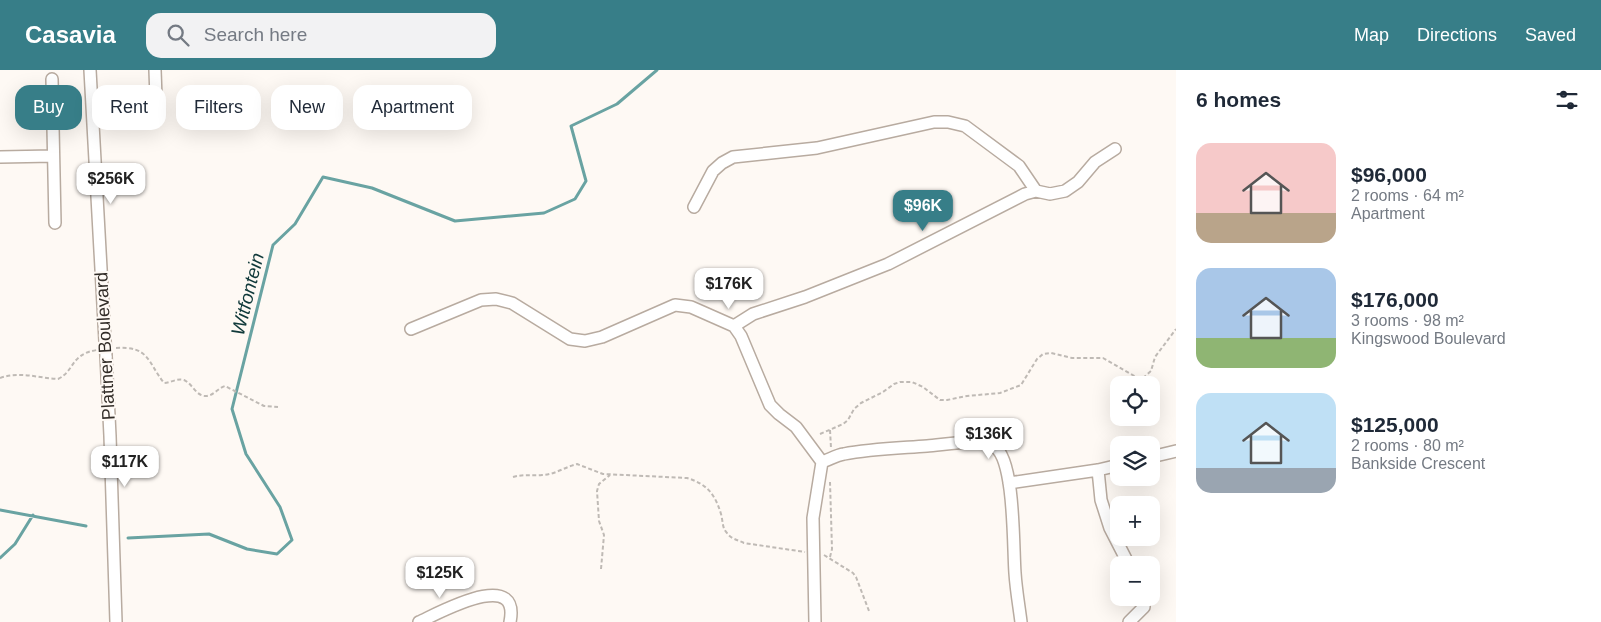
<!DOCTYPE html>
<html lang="en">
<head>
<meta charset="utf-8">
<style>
  :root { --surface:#fff; --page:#f2f2f3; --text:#1f2937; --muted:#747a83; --accent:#377e88 }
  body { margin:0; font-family:Helvetica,sans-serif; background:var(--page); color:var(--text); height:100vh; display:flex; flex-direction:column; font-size:19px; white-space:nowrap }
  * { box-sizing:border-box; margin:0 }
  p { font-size:16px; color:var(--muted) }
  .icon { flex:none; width:28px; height:28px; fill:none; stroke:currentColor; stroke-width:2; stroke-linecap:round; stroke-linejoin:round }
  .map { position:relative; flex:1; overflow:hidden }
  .panel { display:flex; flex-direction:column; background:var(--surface); width:425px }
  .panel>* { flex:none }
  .hud { position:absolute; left:15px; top:15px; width:475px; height:45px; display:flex; gap:10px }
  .controls { position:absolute; left:1110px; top:306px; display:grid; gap:10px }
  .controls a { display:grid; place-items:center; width:50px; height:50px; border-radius:10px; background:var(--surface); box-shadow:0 5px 20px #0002; font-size:25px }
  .price { position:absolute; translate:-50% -42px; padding:0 11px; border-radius:10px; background:#fff; color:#222; font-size:16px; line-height:32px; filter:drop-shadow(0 1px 2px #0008) }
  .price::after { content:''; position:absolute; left:50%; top:30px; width:15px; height:11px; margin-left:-8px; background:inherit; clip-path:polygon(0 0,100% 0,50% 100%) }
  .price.selected { background:var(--accent); color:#fff }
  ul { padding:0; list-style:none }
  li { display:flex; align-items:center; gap:15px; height:125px; padding:0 20px }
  li span { display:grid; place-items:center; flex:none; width:140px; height:100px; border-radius:15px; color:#555 }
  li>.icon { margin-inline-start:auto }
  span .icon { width:60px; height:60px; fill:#fffc; stroke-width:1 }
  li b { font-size:21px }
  h2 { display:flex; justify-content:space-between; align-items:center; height:60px; padding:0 20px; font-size:21px }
  .chip { padding:0 18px; border-radius:15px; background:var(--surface); box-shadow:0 5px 20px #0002; font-size:18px; line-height:45px }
  .chip.selected { background:var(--accent); color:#fff }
  header { display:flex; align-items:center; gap:30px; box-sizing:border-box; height:70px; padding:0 25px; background:var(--accent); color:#fff }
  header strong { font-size:24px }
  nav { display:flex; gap:28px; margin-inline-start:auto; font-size:18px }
  .search { width:350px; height:45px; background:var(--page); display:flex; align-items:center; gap:12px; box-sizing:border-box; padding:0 18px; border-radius:15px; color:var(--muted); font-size:19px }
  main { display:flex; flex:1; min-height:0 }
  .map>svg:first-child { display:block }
</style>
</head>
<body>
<header>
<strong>Casavia</strong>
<div class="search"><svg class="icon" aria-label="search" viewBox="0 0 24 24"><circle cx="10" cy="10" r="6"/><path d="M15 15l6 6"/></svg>Search here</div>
<nav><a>Map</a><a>Directions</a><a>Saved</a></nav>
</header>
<main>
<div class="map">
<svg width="1176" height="552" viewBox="0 0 1176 552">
  <rect width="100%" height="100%" fill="#fef9f4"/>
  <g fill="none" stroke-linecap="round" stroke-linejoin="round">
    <path stroke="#69a3a2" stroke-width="3" d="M0,440L86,456
      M128,468L209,464L247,479L277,484L292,470L280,437L246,384L232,339L273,175L295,154L323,107L372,118L455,151L544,143L575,129L586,111L571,56L617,34L657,0
      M0,488L15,474L33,445"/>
    <defs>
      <path id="minor" d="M90,0L105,271
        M155,0L156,28
        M52,9L55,153
        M0,87L53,86
        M694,137L713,101L722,93L733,87L817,78L934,52H948L965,56L1019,96L1036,121
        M734,256L753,244L805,227L888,194L1025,124L1036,121L1050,124L1065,121L1078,112L1095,92L1115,79
        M411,259L481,230L496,229L512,233L570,269L585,271L602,267L675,235L691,237L734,256L741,266L770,335L779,344L796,357L822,392L813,448L815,552
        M106,286L110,366L116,552
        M1151,387L1176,381
        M822,392C829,390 836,385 844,384C869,379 901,378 927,376C944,375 982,367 995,377C1015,391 1013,477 1015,503C1016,519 1019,536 1021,552
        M1098,400L1101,430L1110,458L1129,495
        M1009,413L1098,400L1119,395
        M419,552C439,543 521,497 510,552
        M1129,552L1144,537V528"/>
    </defs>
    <use href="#minor" stroke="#b8aba0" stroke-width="14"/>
    <path stroke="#bfbab5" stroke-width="2" stroke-dasharray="4 2.5" stroke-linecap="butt" d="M116,278C149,276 147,291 164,313C170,313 177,308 184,310C193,314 196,327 207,326C214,325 218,318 225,316L264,336L278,337
      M0,308C20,301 38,308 58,309C75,301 70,284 97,280
      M830,360L831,378
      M820,364L843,354L848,350L854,339L861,333L883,322L894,314L900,312H912L923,317L940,330H947L967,326L1000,323L1021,315L1037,289L1043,284L1051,283L1072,288H1103L1138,308H1143L1151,301L1155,287L1176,259
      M513,407C523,404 532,406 542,405C554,405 565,397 577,394L603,404L687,408C707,414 715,424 721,444C723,451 722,458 727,463C731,469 738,470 744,473L805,482
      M824,485L853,503L856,507L869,541
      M830,487L832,479L830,412
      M601,499L604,465L599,451L597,421L599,414L610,405"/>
    <use href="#minor" stroke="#fff" stroke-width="11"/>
    <defs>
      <path id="minor-bridge" d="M105,271L106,286"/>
    </defs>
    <use href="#minor-bridge" stroke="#b8aba0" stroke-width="14" stroke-linecap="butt"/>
    <use href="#minor-bridge" stroke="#fff" stroke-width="11"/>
  </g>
  <g text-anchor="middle" stroke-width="4" stroke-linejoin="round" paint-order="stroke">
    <g font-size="18" fill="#322d28" stroke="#fef9f4">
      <text transform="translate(105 276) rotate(-93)" y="6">Plattner Boulevard</text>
    </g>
    <g font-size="19" font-style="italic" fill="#10393a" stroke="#fef9f4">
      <text transform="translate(247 224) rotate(-76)" y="7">Witfontein</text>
    </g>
  </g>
</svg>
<div class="controls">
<a><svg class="icon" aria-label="locate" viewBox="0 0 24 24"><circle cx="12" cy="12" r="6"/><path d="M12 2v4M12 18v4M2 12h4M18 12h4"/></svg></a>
<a><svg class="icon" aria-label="layers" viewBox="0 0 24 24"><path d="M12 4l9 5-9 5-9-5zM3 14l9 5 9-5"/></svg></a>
<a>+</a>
<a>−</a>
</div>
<b class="price" style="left:111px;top:135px">$256K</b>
<b class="price selected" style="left:923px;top:162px">$96K</b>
<b class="price" style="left:729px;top:240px">$176K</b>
<b class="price" style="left:989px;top:390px">$136K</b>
<b class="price" style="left:125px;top:418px">$117K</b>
<b class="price" style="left:440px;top:529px">$125K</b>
<div class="hud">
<a class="chip selected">Buy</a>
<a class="chip">Rent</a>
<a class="chip">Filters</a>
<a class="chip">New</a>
<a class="chip">Apartment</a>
</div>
</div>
<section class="panel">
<h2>6 homes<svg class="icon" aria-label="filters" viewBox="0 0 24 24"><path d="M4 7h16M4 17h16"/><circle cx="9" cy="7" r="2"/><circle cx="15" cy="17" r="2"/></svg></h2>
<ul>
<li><span style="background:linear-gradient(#f6c9c9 70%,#b9a48a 0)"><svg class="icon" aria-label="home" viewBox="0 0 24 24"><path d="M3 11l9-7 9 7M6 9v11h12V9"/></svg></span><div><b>$96,000</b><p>2 rooms · 64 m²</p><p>Apartment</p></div></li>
<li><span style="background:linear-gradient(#a9c7e8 70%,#8fb573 0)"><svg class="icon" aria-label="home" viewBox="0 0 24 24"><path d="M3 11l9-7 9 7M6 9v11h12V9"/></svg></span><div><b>$176,000</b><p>3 rooms · 98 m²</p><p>Kingswood Boulevard</p></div></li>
<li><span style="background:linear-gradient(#bfe0f5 75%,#9aa5b1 0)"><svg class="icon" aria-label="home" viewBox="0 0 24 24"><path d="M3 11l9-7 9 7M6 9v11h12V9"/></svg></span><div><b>$125,000</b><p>2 rooms · 80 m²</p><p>Bankside Crescent</p></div></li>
</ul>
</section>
</main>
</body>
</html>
